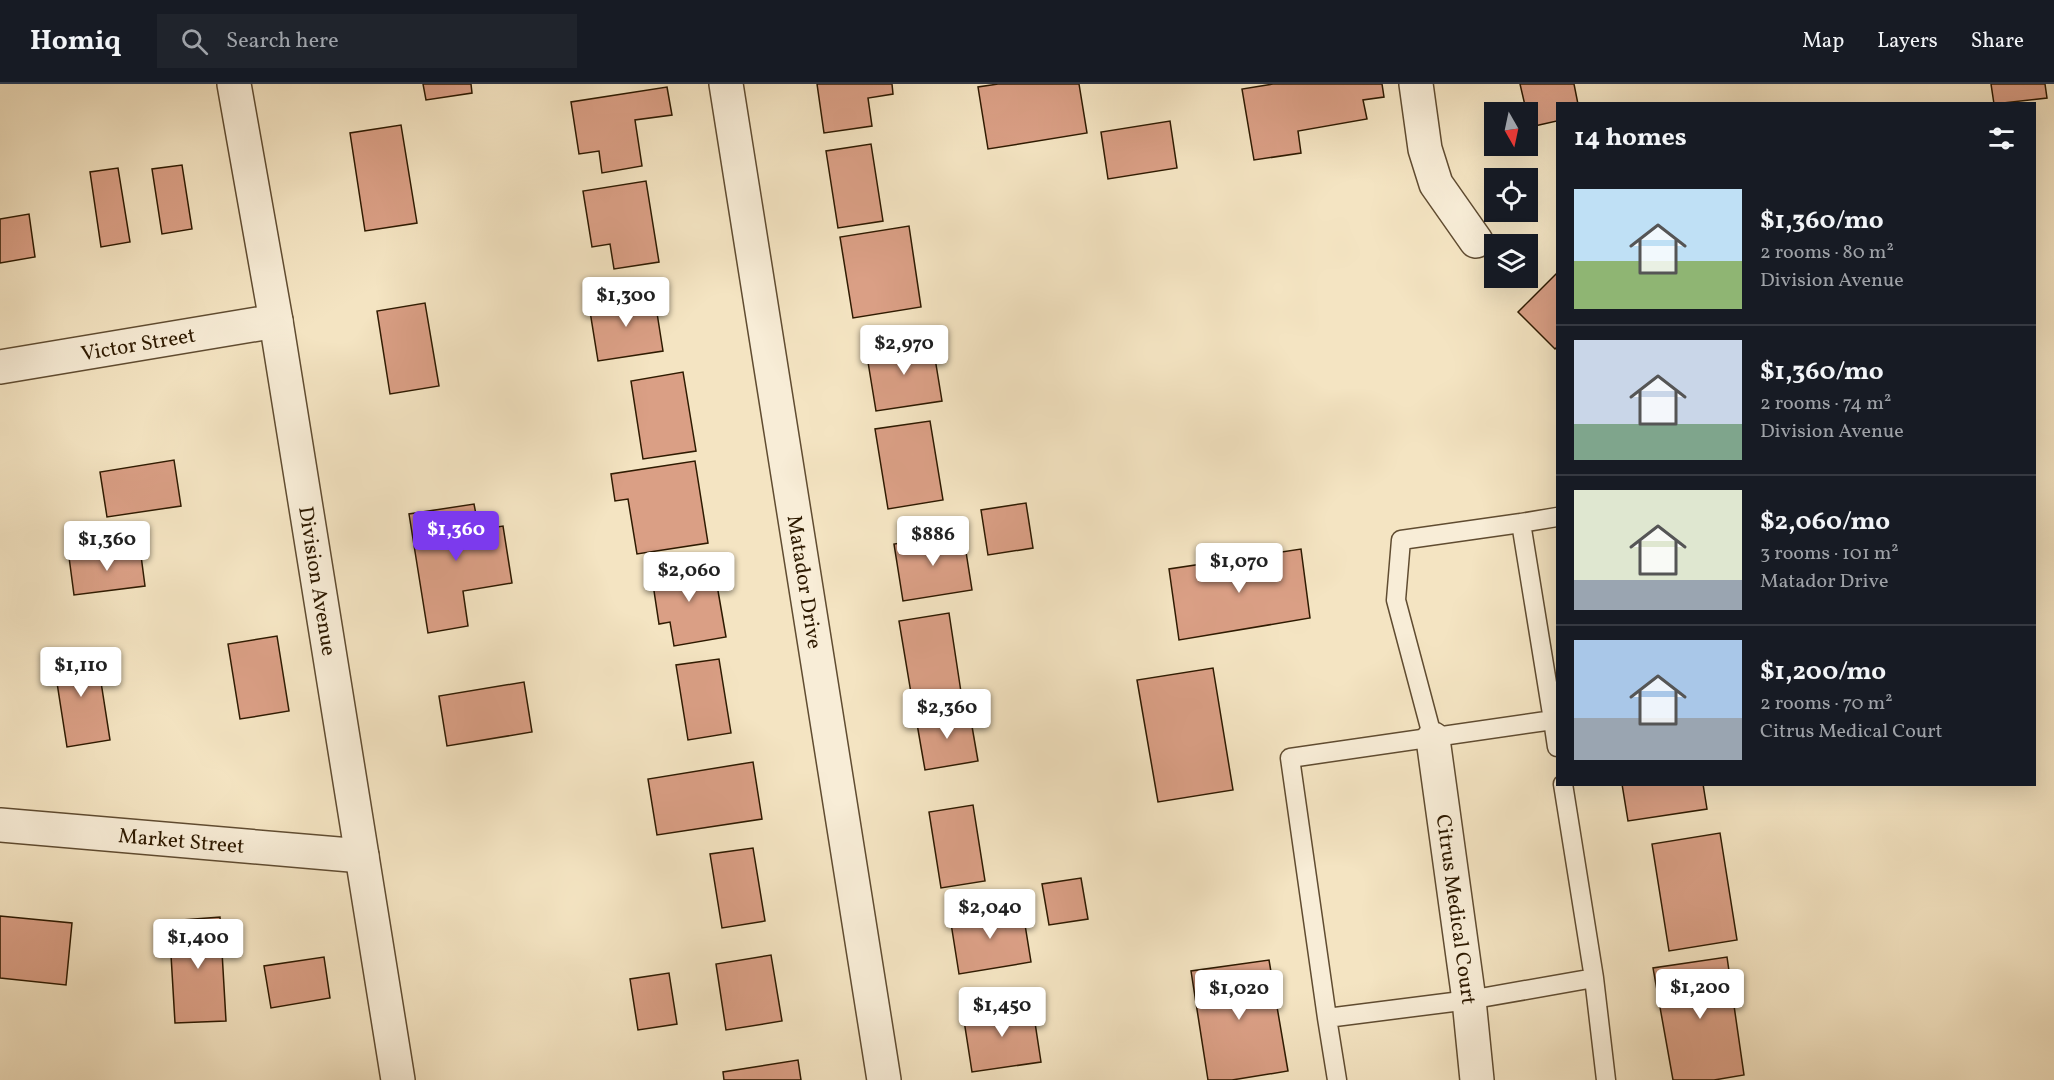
<!DOCTYPE html>
<html lang="en">
<head>
<meta charset="utf-8">
<style>
  :root { --surface:#171b24; --page:#20242c; --text:#f1f3f6; --muted:#9ea1a6; --line:#363941; --accent:#7c3aed }
  body { margin:0; font-family:Vollkorn,serif; background:var(--page); color:var(--text); height:100vh; display:flex; flex-direction:column; font-size:22px; white-space:nowrap }
  * { box-sizing:border-box; margin:0 }
  p { font-size:20px; color:var(--muted) }
  .icon { flex:none; width:33px; height:33px; fill:none; stroke:currentColor; stroke-width:2; stroke-linecap:round; stroke-linejoin:round }
  .map { position:relative; flex:1; overflow:hidden }
  .side { position:absolute; left:1556px; top:18px; width:480px; height:684px; display:flex; flex-direction:column; background:var(--surface); border-radius:0px; box-shadow:0 6px 24px #0002 }
  .side>* { flex:none }
  .needle { width:39px; rotate:171deg }
  .controls { position:absolute; left:1484px; top:18px; display:grid; gap:12px }
  .controls a { display:grid; place-items:center; width:54px; height:54px; border-radius:0px; background:var(--surface); box-shadow:0 6px 24px #0002; font-size:30px }
  .price { position:absolute; translate:-50% -51px; padding:0 14px; border-radius:6px; background:#fff; color:#222; font-size:20px; line-height:39px; filter:drop-shadow(0 2px 3px #0008) }
  .price::after { content:''; position:absolute; left:50%; top:36px; width:18px; height:14px; margin-left:-9px; background:inherit; clip-path:polygon(0 0,100% 0,50% 100%) }
  .price.selected { background:var(--accent); color:#fff }
  ul { padding:0; list-style:none }
  li { display:flex; align-items:center; gap:18px; height:150px; padding:0 18px }
  li+li { border-top:2px solid var(--line) }
  li span { display:grid; place-items:center; flex:none; width:168px; height:120px; border-radius:0px; color:#555 }
  li>.icon { margin-inline-start:auto }
  span .icon { width:72px; height:72px; fill:#fffc; stroke-width:1 }
  li b { font-size:26px }
  h2 { display:flex; justify-content:space-between; align-items:center; height:72px; padding:0 18px; font-size:26px }
  header { display:flex; align-items:center; gap:36px; box-sizing:border-box; height:84px; padding:0 30px; background:var(--surface); border-bottom:2px solid var(--line) }
  header strong { font-size:28px }
  nav { display:flex; gap:33px; margin-inline-start:auto; font-size:21px }
  .search { width:420px; height:54px; background:var(--page); display:flex; align-items:center; gap:15px; box-sizing:border-box; padding:0 21px; border-radius:0px; color:var(--muted); font-size:22px }
  .map>svg:first-child { display:block }
</style>
</head>
<body>
<header>
<strong>Homiq</strong>
<div class="search"><svg class="icon" aria-label="search" viewBox="0 0 24 24"><circle cx="10" cy="10" r="6"/><path d="M15 15l6 6"/></svg>Search here</div>
<nav><a>Map</a><a>Layers</a><a>Share</a></nav>
</header>
<div class="map">
<svg width="2054" height="996" viewBox="0 0 2054 996">
  <rect width="100%" height="100%" fill="#f4e4c2"/>
  <filter id="stains"><feTurbulence type="fractalNoise" baseFrequency=".00333" numOctaves="4"/><feColorMatrix values="0 0 0 0 .2 0 0 0 0 .09 0 0 0 0 .02 0 0 0 .5 -.17"/></filter>
  <radialGradient id="worn" r=".72"><stop offset=".6" stop-color="#630" stop-opacity="0"/><stop offset="1" stop-color="#630" stop-opacity=".3"/></radialGradient>
  <path fill="#da9f85" stroke="#2e1a01" stroke-width="1.5" d="M423,0H471L472,9L426,16Z
    M817,0H892L893,10L868,14L872,42L824,49Z
    M998,0H1079L1087,49L988,65L978,3Z
    M1273,0H1382L1384,13L1363,16L1367,35L1298,47L1301,69L1254,76L1242,5Z
    M1520,0H1574L1578,20H1557V37L1530,43Z
    M1991,0H2045L2047,14L1994,20Z
    M667,3L672,31L635,36L642,82L602,89L599,67L579,70L571,18Z
    M1170,37L1177,84L1108,95L1101,48Z
    M401,41L417,139L365,147L350,49Z
    M871,60L883,137L838,144L826,67Z
    M182,81L192,145L162,150L152,85Z
    M118,84L130,158L101,163L90,88Z
    M646,97L659,178L614,185L610,160L592,163L583,107Z
    M29,130L35,173L0,179V135Z
    M909,142L921,223L853,234L840,153Z
    M1557,189V263L1555,265L1518,228Z
    M654,210L663,267L598,277L589,221Z
    M425,219L439,302L390,310L377,227Z
    M932,256L942,317L876,327L866,266Z
    M683,288L696,367L643,375L631,297Z
    M930,337L943,416L888,425L875,345Z
    M174,376L181,422L107,433L100,388Z
    M695,377L708,459L637,470L628,415L615,417L611,390Z
    M1026,419L1033,464L988,471L981,426Z
    M474,420L479,446L503,442L512,499L463,507L468,542L428,549L409,430Z
    M963,449L972,506L903,517L894,460Z
    M140,464L145,502L74,511L69,473Z
    M1301,465L1310,534L1179,556L1169,485Z
    M713,478L726,553L674,562L670,538L659,540L651,487Z
    M949,529L961,608L912,615L899,537Z
    M277,552L289,627L240,635L228,560Z
    M96,566L110,656L67,663L53,573Z
    M719,575L731,649L688,656L676,581Z
    M1213,584L1233,706L1158,718L1137,596Z
    M524,598L532,648L447,662L439,612Z
    M969,625L978,677L925,686L916,634Z
    M753,678L762,735L657,751L648,695Z
    M1622,700H1703L1707,725L1628,737Z
    M973,721L985,797L941,804L929,728Z
    M1720,749L1737,856L1669,867L1652,760Z
    M753,764L765,837L722,844L710,770Z
    M1081,794L1088,835L1049,841L1042,800Z
    M1022,822L1031,878L959,890L950,833Z
    M0,832L72,839L66,901L0,894Z
    M220,833L226,937L175,939L169,837Z
    M771,871L782,937L726,946L716,880Z
    M324,873L330,914L271,924L264,882Z
    M1727,873L1744,991L1714,996H1673L1653,884Z
    M1269,876L1288,987L1232,996H1208L1191,887Z
    M669,889L677,940L638,946L630,895Z
    M1032,919L1041,978L972,988L963,930Z
    M798,976L801,996H724L723,988Z"/>
  <g fill="none" stroke-linecap="round" stroke-linejoin="round">
    <defs>
      <path id="lane" d="M1521,439L1557,433
        M1433,655L1396,516L1401,456L1521,439L1553,636
        M1557,663L1553,636L1290,674L1327,934L1469,916L1594,894L1563,700
        M1594,894L1606,996
        M1327,934L1337,996"/>
      <g id="street">
        <path id="s1" d="M234,0L276,237L398,996"/>
        <path id="s2" d="M726,0L884,996"/>
        <path d="M1416,0L1425,65L1436,100L1476,157"/>
        <path id="s3" d="M0,283L276,237"/>
        <path id="s4" d="M1433,655L1469,916L1477,996"/>
        <path id="s5" d="M0,741L362,772"/>
      </g>
    </defs>
    <use href="#lane" stroke="#604c31" stroke-width="21"/>
    <use href="#street" stroke="#604c31" stroke-width="36"/>
    <use href="#lane" stroke="#f8edd7" stroke-width="18"/>
    <use href="#street" stroke="#f8edd7" stroke-width="33"/>
  </g>
  <g text-anchor="middle" stroke-width="6" stroke-linejoin="round" paint-order="stroke">
    <g font-size="21" fill="#2e1a01" stroke="#f8edd7">
      <text dy="7" stroke="none"><textPath href="#s3" startOffset="140">Victor Street</textPath></text>
      <text dy="7" stroke="none"><textPath href="#s1" startOffset="504">Division Avenue</textPath></text>
      <text dy="7" stroke="none"><textPath href="#s2" startOffset="504">Matador Drive</textPath></text>
      <text dy="7" stroke="none"><textPath href="#s5" startOffset="182">Market Street</textPath></text>
      <text dy="7" stroke="none"><textPath href="#s4" startOffset="172">Citrus Medical Court</textPath></text>
    </g>
  </g>
  <rect width="100%" height="100%" filter="url(#stains)"/>
  <rect width="100%" height="100%" fill="url(#worn)"/>
</svg>
<div class="controls">
<a><svg class="needle" viewBox="-14 -14 28 28"><path d="M0-13l5 13h-10z" fill="#e53935"/><path d="M0 13l5-13h-10z" fill="#9ea1a6"/></svg></a>
<a><svg class="icon" aria-label="locate" viewBox="0 0 24 24"><circle cx="12" cy="12" r="6"/><path d="M12 2v4M12 18v4M2 12h4M18 12h4"/></svg></a>
<a><svg class="icon" aria-label="layers" viewBox="0 0 24 24"><path d="M12 4l9 5-9 5-9-5zM3 14l9 5 9-5"/></svg></a>
</div>
<b class="price" style="left:626px;top:244px">$1,300</b>
<b class="price" style="left:904px;top:292px">$2,970</b>
<b class="price selected" style="left:456px;top:478px">$1,360</b>
<b class="price" style="left:933px;top:483px">$886</b>
<b class="price" style="left:107px;top:488px">$1,360</b>
<b class="price" style="left:1239px;top:510px">$1,070</b>
<b class="price" style="left:689px;top:519px">$2,060</b>
<b class="price" style="left:81px;top:614px">$1,110</b>
<b class="price" style="left:947px;top:656px">$2,360</b>
<b class="price" style="left:990px;top:856px">$2,040</b>
<b class="price" style="left:198px;top:886px">$1,400</b>
<b class="price" style="left:1700px;top:936px">$1,200</b>
<b class="price" style="left:1239px;top:937px">$1,020</b>
<b class="price" style="left:1002px;top:954px">$1,450</b>
<section class="side">
<h2>14 homes<svg class="icon" aria-label="filters" viewBox="0 0 24 24"><path d="M4 7h16M4 17h16"/><circle cx="9" cy="7" r="2"/><circle cx="15" cy="17" r="2"/></svg></h2>
<ul>
<li><span style="background:linear-gradient(#bfe0f5 60%,#8fb573 0)"><svg class="icon" aria-label="home" viewBox="0 0 24 24"><path d="M3 11l9-7 9 7M6 9v11h12V9"/></svg></span><div><b>$1,360/mo</b><p>2 rooms · 80 m²</p><p>Division Avenue</p></div></li>
<li><span style="background:linear-gradient(#c9d6e8 70%,#7fa58c 0)"><svg class="icon" aria-label="home" viewBox="0 0 24 24"><path d="M3 11l9-7 9 7M6 9v11h12V9"/></svg></span><div><b>$1,360/mo</b><p>2 rooms · 74 m²</p><p>Division Avenue</p></div></li>
<li><span style="background:linear-gradient(#dfe7d0 75%,#9aa5b1 0)"><svg class="icon" aria-label="home" viewBox="0 0 24 24"><path d="M3 11l9-7 9 7M6 9v11h12V9"/></svg></span><div><b>$2,060/mo</b><p>3 rooms · 101 m²</p><p>Matador Drive</p></div></li>
<li><span style="background:linear-gradient(#a9c7e8 65%,#9aa5b1 0)"><svg class="icon" aria-label="home" viewBox="0 0 24 24"><path d="M3 11l9-7 9 7M6 9v11h12V9"/></svg></span><div><b>$1,200/mo</b><p>2 rooms · 70 m²</p><p>Citrus Medical Court</p></div></li>
</ul>
</section>
</div>
</body>
</html>
